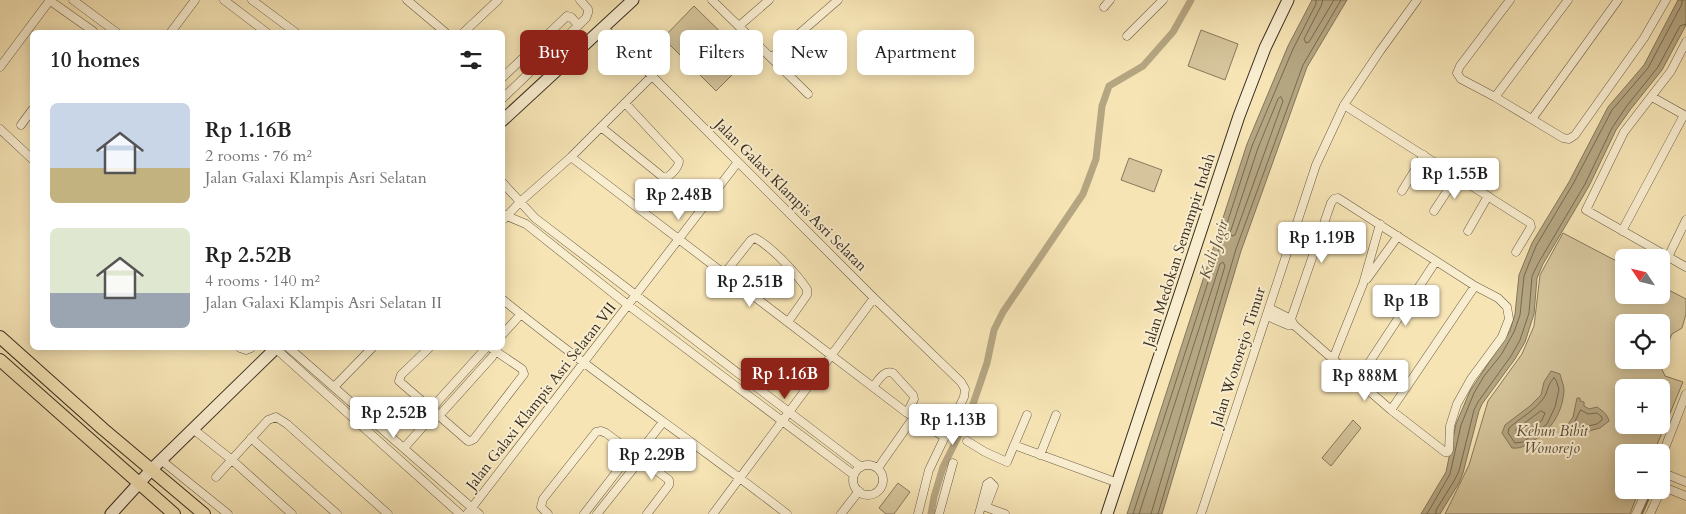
<!DOCTYPE html>
<html lang="en">
<head>
<meta charset="utf-8">
<style>
  :root { --surface:#fff; --page:#f2f2f2; --text:#222; --muted:#767676; --accent:#8f2418 }
  body { margin:0; font-family:Cardo,serif; background:var(--page); color:var(--text); height:100vh; display:flex; flex-direction:column; font-size:19px; white-space:nowrap }
  * { box-sizing:border-box; margin:0 }
  p { font-size:16px; color:var(--muted) }
  .icon { flex:none; width:28px; height:28px; fill:none; stroke:currentColor; stroke-width:2; stroke-linecap:round; stroke-linejoin:round }
  .map { position:relative; flex:1; overflow:hidden }
  .drawer { position:absolute; left:30px; top:30px; width:475px; height:320px; display:flex; flex-direction:column; background:var(--surface); border-radius:8px; box-shadow:0 2px 12px #0003 }
  .drawer>* { flex:none }
  .hud { position:absolute; left:520px; top:30px; width:475px; height:45px; display:flex; gap:10px }
  .needle { width:32px; rotate:305deg }
  .tools { position:absolute; left:1615px; top:249px; display:grid; gap:10px }
  .tools a { display:grid; place-items:center; width:55px; height:55px; border-radius:8px; background:var(--surface); box-shadow:0 2px 12px #0003; font-size:25px }
  .price { position:absolute; translate:-50% -42px; padding:0 11px; border-radius:5px; background:#fff; color:#222; font-size:16px; line-height:32px; filter:drop-shadow(0 1px 2px #0008) }
  .price::after { content:''; position:absolute; left:50%; top:30px; width:15px; height:11px; margin-left:-8px; background:inherit; clip-path:polygon(0 0,100% 0,50% 100%) }
  .price.current { background:var(--accent); color:#fff }
  ul { padding:0; list-style:none }
  li { display:flex; align-items:center; gap:15px; height:125px; padding:0 20px }
  li span { display:grid; place-items:center; flex:none; width:140px; height:100px; border-radius:8px; color:#555 }
  li>.icon { margin-inline-start:auto }
  span .icon { width:60px; height:60px; fill:#fffc; stroke-width:1 }
  li b { font-size:21px }
  h2 { display:flex; justify-content:space-between; align-items:center; height:60px; padding:0 20px; font-size:21px }
  .pill { padding:0 18px; border-radius:8px; background:var(--surface); box-shadow:0 2px 12px #0003; font-size:18px; line-height:45px }
  .pill.current { background:var(--accent); color:#fff }
  .map>svg:first-child { display:block }
</style>
</head>
<body>
<div class="map">
<svg width="1686" height="514" viewBox="0 0 1686 514">
  <rect width="100%" height="100%" fill="#f6e4b5"/>
  <filter id="stains"><feTurbulence type="fractalNoise" baseFrequency=".004" numOctaves="4"/><feColorMatrix values="0 0 0 0 .2 0 0 0 0 .09 0 0 0 0 .02 0 0 0 .5 -.17"/></filter>
  <radialGradient id="worn" r=".72"><stop offset=".6" stop-color="#630" stop-opacity="0"/><stop offset="1" stop-color="#630" stop-opacity=".3"/></radialGradient>
  <path fill="#d6c59c" stroke="#87795e" fill-rule="evenodd" d="M694,6L748,59L716,91L663,38Z
    M1201,30L1238,44L1225,80L1188,66Z
    M1129,158L1162,170L1154,192L1121,180Z
    M1563,233L1624,265V295H1661V286L1686,299V314L1682,328L1672,334L1661,359V322H1624V360H1661L1659,363L1665,376L1683,382L1654,452H1624V490H1639L1630,514H1445L1469,465L1488,401L1522,354L1534,326L1540,275ZM1624,388H1661V425H1624Z
    M1353,420L1361,428L1331,466L1322,458Z
    M898,483L910,492L894,514H886L879,508Z"/>
  <path fill="#b5a682" stroke="#83765a" d="M1312,0H1347L1307,67L1241,251L1162,514H1127L1247,144L1288,46Z
    M1678,0H1686V25L1662,70L1630,110L1616,130L1589,186L1543,264L1537,278L1534,314L1525,342L1515,359L1482,404L1479,411L1463,473L1459,483L1440,514H1421L1446,472L1456,424L1470,391L1510,331L1515,314L1519,275L1532,243L1569,182L1608,107L1644,65Z
    M1551,371L1560,374C1561,379 1564,385 1564,390C1563,410 1553,428 1536,439C1527,444 1523,449 1512,448L1502,433L1505,425L1530,406L1541,395L1544,382Z
    M1577,398H1580V401L1584,402V406L1589,409L1597,407C1603,411 1607,414 1609,421L1600,428L1567,437L1562,433L1573,417Z"/>
  <g fill="none" stroke-linecap="round" stroke-linejoin="round">
    <path stroke="#766a50" stroke-width="1" d="M1323,0L1321,6L1304,39L1306,43L1309,42L1334,0
      M1281,97L1283,101L1235,235L1232,236L1230,233L1258,148L1278,99Z
      M1554,378L1556,380L1559,389L1555,407L1547,424L1523,442L1515,443L1508,433L1509,428C1520,418 1534,411 1543,399C1548,393 1547,384 1554,378Z
      M1581,410L1588,414L1597,413L1602,417V420L1597,424L1574,429L1573,426Z
      M1541,411L1545,413L1542,420L1537,425L1520,436H1517L1516,430Z
      M1133,514L1252,146L1293,49L1316,4V0
      M1139,514L1220,264L1223,262L1225,266L1151,514
      M1158,514L1236,249L1303,65L1341,0
      M1427,514L1450,474L1461,425L1474,393L1484,376L1501,355L1514,332L1520,315L1524,276L1536,246L1573,184L1612,110L1648,68L1682,4V0
      M1436,514V510L1454,481L1459,471L1474,410L1478,402L1511,356L1520,340L1529,313L1532,276L1539,262L1585,184L1612,128L1626,107L1658,67L1680,26L1686,24"/>
    <path stroke="#83765a" stroke-width="2" d="M1642,514L1652,491"/>
    <path stroke="#b5a682" stroke-width="7" d="M931,514L934,497L943,467L970,413L987,363L994,330L1003,312L1083,194L1096,159L1102,106L1109,86L1143,66L1173,32L1191,0"/>
    <defs>
      <path id="street" d="M49,0L93,31
        M73,0L116,32
        M224,0L266,32
        M252,0L295,32
        M407,0L445,32
        M712,0L808,94
        M1510,0L1460,66L1457,73L1461,79L1495,97L1563,138L1569,139L1575,135L1644,38L1666,0
        M1104,7L1110,0
        M739,26L769,0
        M603,27L874,298L961,382L965,389L964,397L929,470L918,514
        M171,32L195,0
        M464,32L498,0
        M1127,36L1163,0
        M1686,42L1671,71L1624,132L1586,210L1686,267
        M771,58L838,0
        M0,67L50,0
        M502,78L567,16L571,17L578,25
        M1495,97L1568,0
        M1652,97L1686,116
        M502,99L586,18L588,13V9L580,0
        M1344,105L1530,223L1531,227L1516,252
        M1532,119L1618,0
        M21,125L32,110
        M601,127L664,178C670,177 679,167 679,161L625,103
        M0,129L32,159
        M571,157L907,413L944,437
        M502,182L535,218L861,467
        M1402,191L1424,155
        M1434,211L1457,176
        M502,214L526,224L628,305L854,475
        M504,219L520,202L571,157L652,76
        M1468,231L1488,196
        M1622,231L1684,115
        M1668,257L1686,220
        M724,274L751,240L755,238C772,247 796,273 807,289V295L788,322
        M1367,279L1398,236
        M502,299C594,374 693,441 787,514
        M1269,308L1291,319L1294,325L1391,410L1445,452H1448L1449,450L1450,426L1457,404L1471,379L1502,337L1509,319L1507,307L1498,298L1475,286L1338,198L1334,199L1331,203L1291,319L1288,325
        M1267,316L1288,325H1292
        M502,335L521,314
        M240,348L246,350L251,348
        M275,348L460,514
        M289,348L479,514
        M429,348L401,375L399,381L468,441H470L474,439L524,374L522,369L491,348
        M1333,359L1363,284L1380,224
        M1357,381L1436,261
        M334,387L372,348
        M873,387C878,381 884,369 893,373L913,395L914,399L907,413
        M1391,410L1475,286
        M430,413L439,400L486,348
        M193,429L232,460L292,514
        M251,438L337,514
        M967,441L985,452L1007,462L1027,415
        M1014,445L1118,483
        M404,448L427,422L439,416L447,407L492,357L497,348
        M1040,455L1056,415
        M1661,458L1686,394
        M161,460L228,514
        M853 480a15 15 0 1 1 30 0a15 15 0 1 1-30 0Z
        M878,468L913,418
        M1661,472L1686,482
        M216,477L268,420L276,417L287,424L388,514
        M1661,486L1686,496
        M983,506L1005,514
        M467,514L738,162
        M548,514L541,507L543,499L596,432L601,431L606,433L669,480V485L647,514
        M584,514L632,452L637,451
        M597,514L641,459L642,449L663,422
        M713,514L874,298
        M841,514L859,491
        M939,514L953,463
        M979,514L987,484L990,482L994,486L986,507
        M1201,514L1316,165L1344,105L1380,51L1417,0
        M1636,514L1647,490
        M1650,514L1661,490"/>
      <path id="secondary" d="M502,121L633,0
        M111,514L152,469L276,348
        M1107,514L1239,116L1265,48L1288,0"/>
      <path id="primary" d="M0,337L103,429L204,514
        M0,360L174,514"/>
    </defs>
    <use href="#street" stroke="#685b44" stroke-width="9"/>
    <use href="#secondary" stroke="#382d1f" stroke-width="13"/>
    <use href="#primary" stroke="#382d1f" stroke-width="14"/>
    <use href="#street" stroke="#f9edcf" stroke-width="8"/>
    <use href="#secondary" stroke="#f9edcf" stroke-width="11"/>
    <use href="#primary" stroke="#f6e4b5" stroke-width="12"/>
  </g>
  <g text-anchor="middle" stroke-width="4" stroke-linejoin="round" paint-order="stroke">
    <g font-size="15" fill="#382d1f" stroke="#f9edcf">
      <text transform="translate(791 195) rotate(45)" y="5">Jalan Galaxi Klampis Asri Selatan</text>
      <text transform="translate(1179 250) rotate(-72)" y="5">Jalan Medokan Semampir Indah</text>
      <text transform="translate(1238 357) rotate(-72)" y="5">Jalan Wonorejo Timur</text>
      <text transform="translate(541 396) rotate(-52)" y="5">Jalan Galaxi Klampis Asri Selatan VII</text>
    </g>
    <g font-size="15" font-style="italic" fill="#584b38" stroke="#f9edcf">
      <text x="1552" y="436">Kebun Bibit<tspan x="1552" dy="17">Wonorejo</tspan></text>
    </g>
    <g font-size="16" font-style="italic" fill="#5e513d" stroke="#f9edcf">
      <text transform="translate(1213 249) rotate(-72)" y="6">Kali Jagir</text>
    </g>
  </g>
  <rect width="100%" height="100%" filter="url(#stains)"/>
  <rect width="100%" height="100%" fill="url(#worn)"/>
</svg>
<div class="tools">
<a><svg class="needle" viewBox="-14 -14 28 28"><path d="M0-13l5 13h-10z" fill="#e53935"/><path d="M0 13l5-13h-10z" fill="#767676"/></svg></a>
<a><svg class="icon" aria-label="locate" viewBox="0 0 24 24"><circle cx="12" cy="12" r="6"/><path d="M12 2v4M12 18v4M2 12h4M18 12h4"/></svg></a>
<a>+</a>
<a>−</a>
</div>
<b class="price" style="left:1455px;top:200px">Rp 1.55B</b>
<b class="price" style="left:679px;top:221px">Rp 2.48B</b>
<b class="price" style="left:1322px;top:264px">Rp 1.19B</b>
<b class="price" style="left:750px;top:308px">Rp 2.51B</b>
<b class="price" style="left:1406px;top:327px">Rp 1B</b>
<b class="price current" style="left:785px;top:400px">Rp 1.16B</b>
<b class="price" style="left:1365px;top:402px">Rp 888M</b>
<b class="price" style="left:394px;top:439px">Rp 2.52B</b>
<b class="price" style="left:953px;top:446px">Rp 1.13B</b>
<b class="price" style="left:652px;top:481px">Rp 2.29B</b>
<div class="hud">
<a class="pill current">Buy</a>
<a class="pill">Rent</a>
<a class="pill">Filters</a>
<a class="pill">New</a>
<a class="pill">Apartment</a>
</div>
<section class="drawer">
<h2>10 homes<svg class="icon" aria-label="filters" viewBox="0 0 24 24"><path d="M4 7h16M4 17h16"/><circle cx="9" cy="7" r="2"/><circle cx="15" cy="17" r="2"/></svg></h2>
<ul>
<li><span style="background:linear-gradient(#c9d6e8 65%,#c2b280 0)"><svg class="icon" aria-label="home" viewBox="0 0 24 24"><path d="M3 11l9-7 9 7M6 9v11h12V9"/></svg></span><div><b>Rp 1.16B</b><p>2 rooms · 76 m²</p><p>Jalan Galaxi Klampis Asri Selatan</p></div></li>
<li><span style="background:linear-gradient(#dfe7d0 65%,#9aa5b1 0)"><svg class="icon" aria-label="home" viewBox="0 0 24 24"><path d="M3 11l9-7 9 7M6 9v11h12V9"/></svg></span><div><b>Rp 2.52B</b><p>4 rooms · 140 m²</p><p>Jalan Galaxi Klampis Asri Selatan II</p></div></li>
</ul>
</section>
</div>
</body>
</html>
